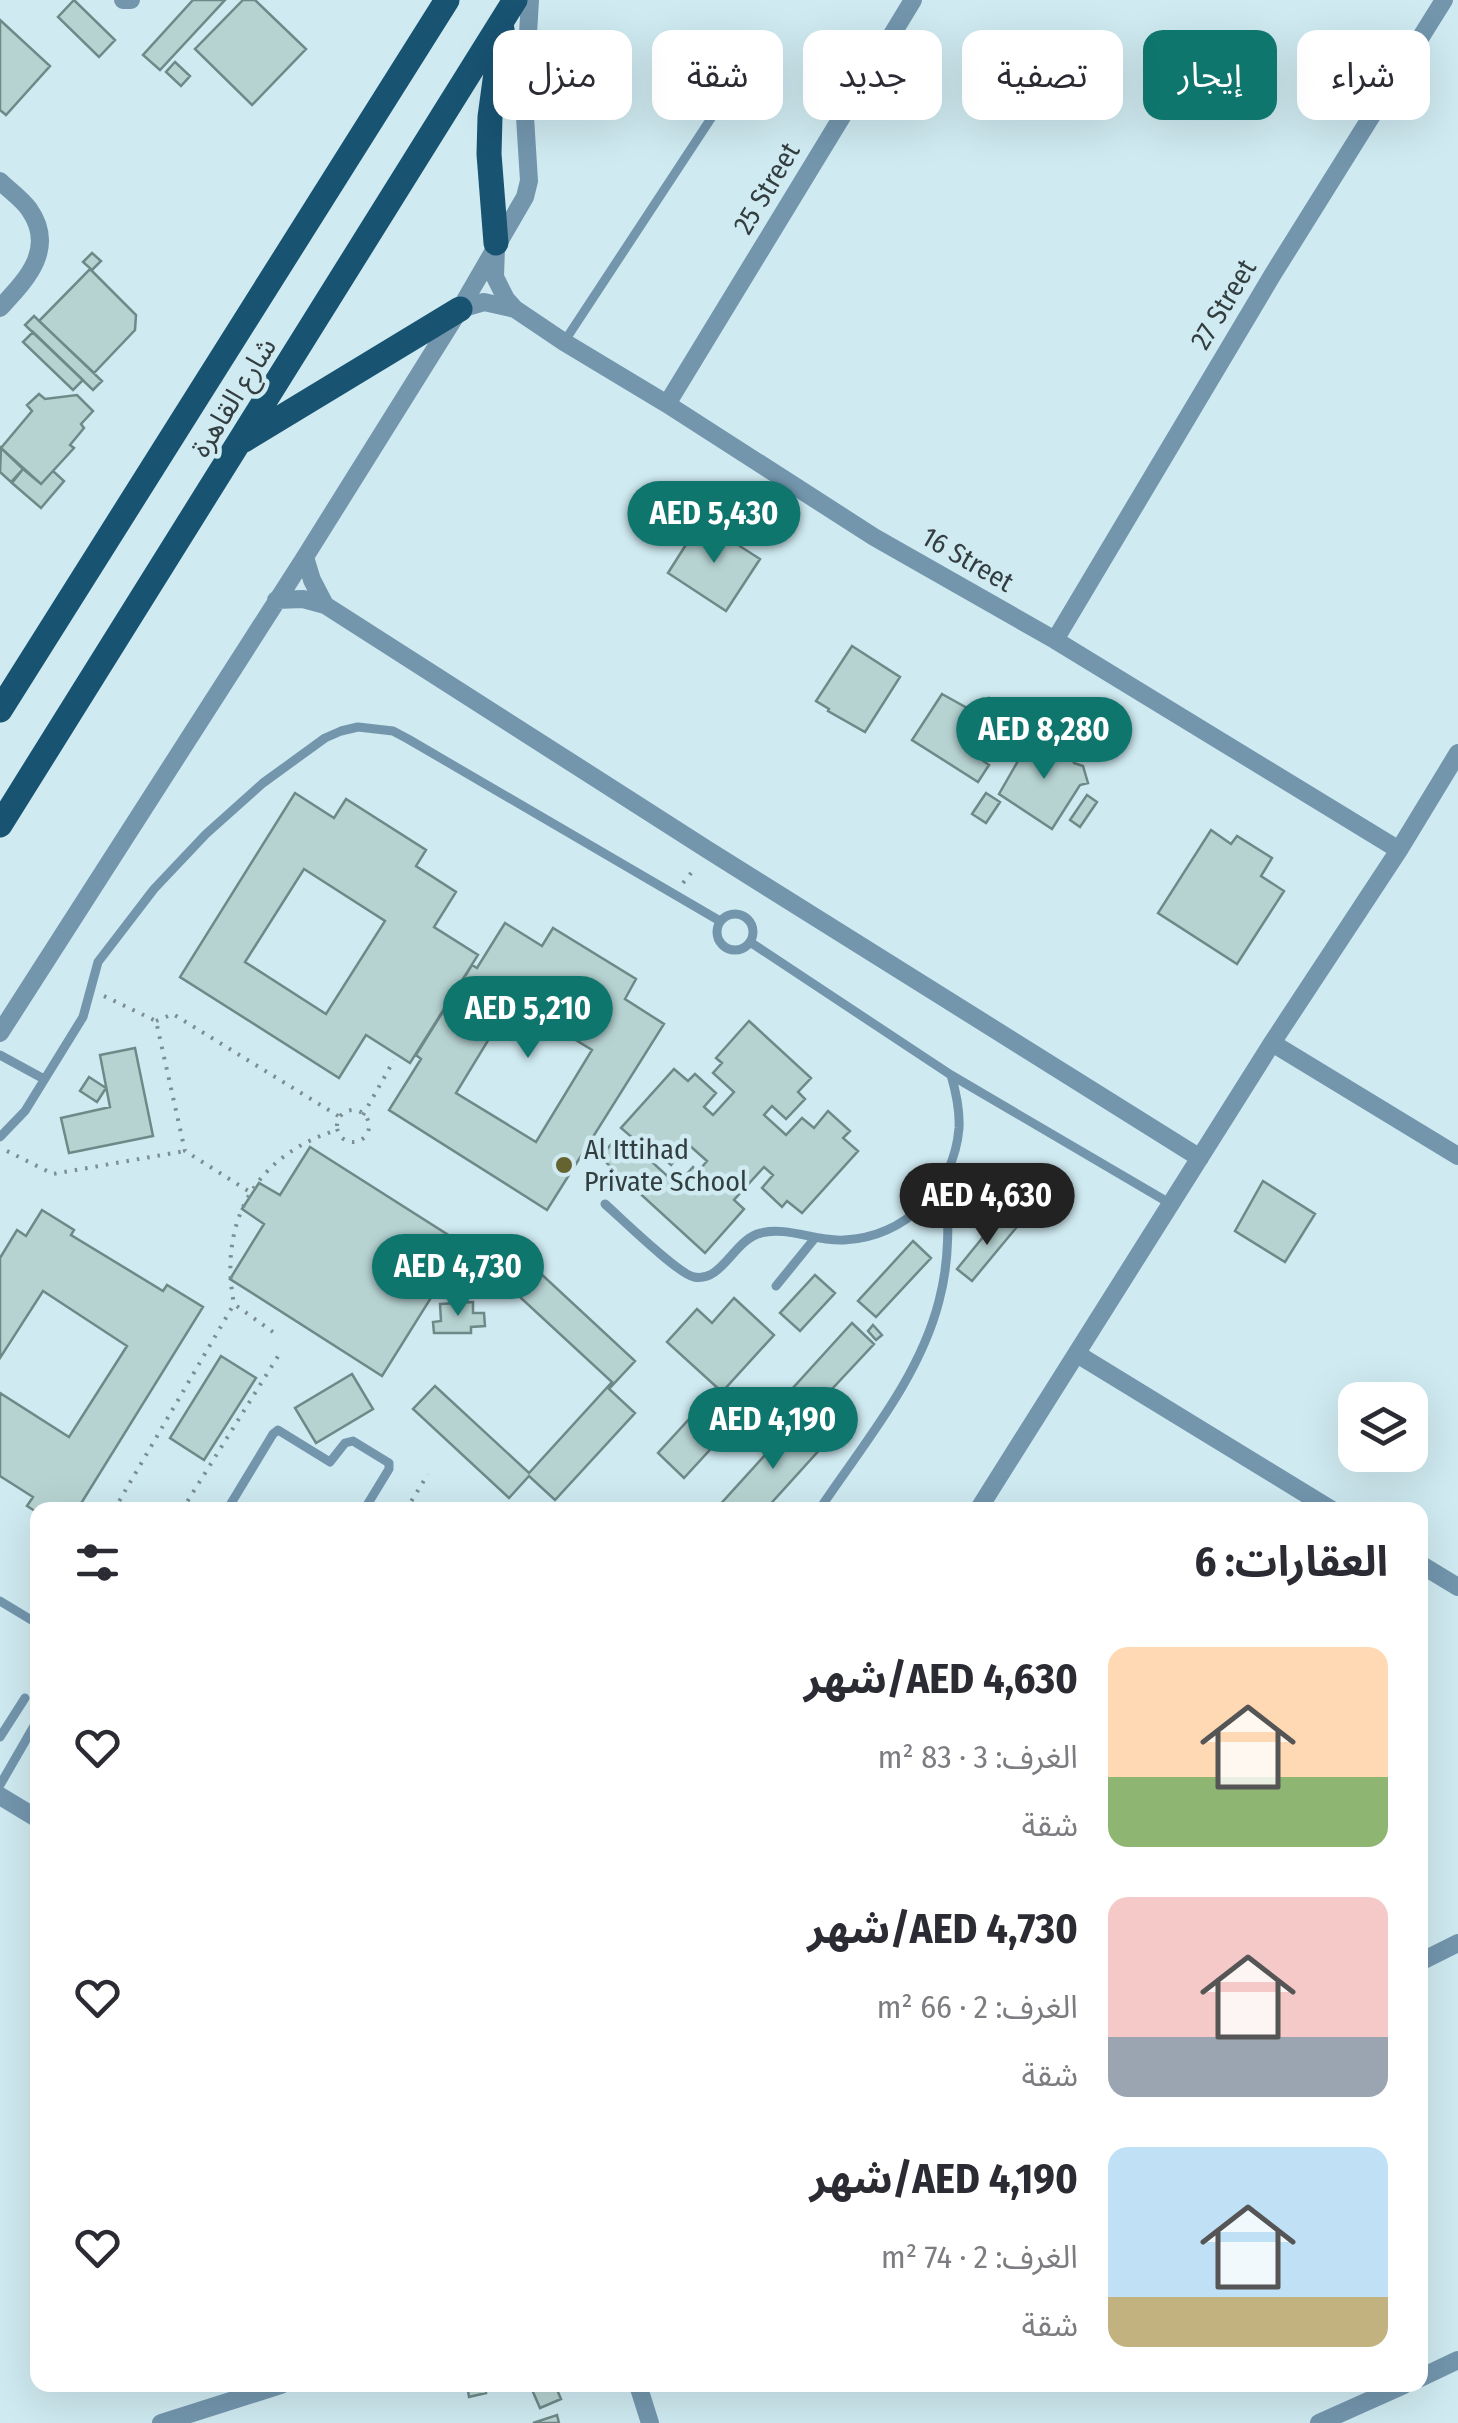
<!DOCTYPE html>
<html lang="ar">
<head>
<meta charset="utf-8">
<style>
  :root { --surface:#fff; --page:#f7f7f7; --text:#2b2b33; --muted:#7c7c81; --accent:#0f766e }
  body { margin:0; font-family:"Fira Sans Condensed","Noto Sans Arabic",sans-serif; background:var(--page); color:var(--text); direction:rtl; height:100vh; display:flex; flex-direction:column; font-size:38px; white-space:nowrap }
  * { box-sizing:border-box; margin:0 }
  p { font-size:32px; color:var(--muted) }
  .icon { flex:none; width:55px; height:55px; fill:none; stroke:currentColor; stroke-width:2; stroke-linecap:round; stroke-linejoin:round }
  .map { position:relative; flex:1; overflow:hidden; direction:ltr }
  .drawer { position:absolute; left:30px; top:1502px; width:1398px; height:890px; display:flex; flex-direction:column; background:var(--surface); border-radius:20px; box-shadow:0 10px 40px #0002; direction:rtl }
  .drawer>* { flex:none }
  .guide { position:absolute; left:30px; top:30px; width:1400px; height:90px; direction:rtl; display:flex; gap:20px }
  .buttons { position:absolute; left:1338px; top:1382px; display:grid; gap:20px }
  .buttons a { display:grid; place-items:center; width:90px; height:90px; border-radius:20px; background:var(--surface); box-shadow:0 10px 40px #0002; font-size:50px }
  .price { position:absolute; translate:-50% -85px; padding:0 22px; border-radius:35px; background:var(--accent); color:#fff; font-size:32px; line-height:65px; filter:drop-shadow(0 2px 5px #0008) }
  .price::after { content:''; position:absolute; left:50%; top:60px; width:30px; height:22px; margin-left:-15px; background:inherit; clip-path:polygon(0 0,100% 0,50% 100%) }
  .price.on { background:#222; color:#fff }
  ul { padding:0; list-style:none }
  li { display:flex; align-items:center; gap:30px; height:250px; padding:0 40px }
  li span { display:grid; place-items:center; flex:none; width:280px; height:200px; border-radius:20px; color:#555 }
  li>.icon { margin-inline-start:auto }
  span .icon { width:120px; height:120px; fill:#fffc; stroke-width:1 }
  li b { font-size:42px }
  h2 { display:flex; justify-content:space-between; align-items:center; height:120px; padding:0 40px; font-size:42px }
  .chip { padding:0 35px; border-radius:20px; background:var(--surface); box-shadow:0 10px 40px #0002; font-size:35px; line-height:90px }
  .chip.on { background:var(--accent); color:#fff }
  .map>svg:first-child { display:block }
</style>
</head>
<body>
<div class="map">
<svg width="1458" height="2423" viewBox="0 0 1458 2423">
  <rect width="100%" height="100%" fill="#cfeaf1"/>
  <path fill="#b6d3d2" stroke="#6e8988" stroke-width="2.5" fill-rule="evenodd" d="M74,0L115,40L99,57L58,17Z
    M193,0H225L160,70L143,55Z
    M243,0H255L306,49L252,105L195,49Z
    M0,20L50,66L6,115L0,110Z
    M175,62L190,76L181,86L166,72Z
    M92,253L101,261L92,270L83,262Z
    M90,269L136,315L135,330L94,373L39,321Z
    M34,316L102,381L93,390L25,325Z
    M33,332L83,380L73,390L23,342Z
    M39,394L45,399L77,395L93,411L81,424L84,428L70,445L74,448L41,484L1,448L32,411L27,405Z
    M1,448L23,469L11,482L0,472Z
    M23,469L41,484L53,471L64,481L41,508L12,483Z
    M701,521L760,559L726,611L668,573Z
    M852,646L900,677L865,732L828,711L829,709L816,701Z
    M942,694L967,708L960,719L977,730L989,710L984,707L989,698L1020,717L1005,740L997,736L982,760L989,765L978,782L912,740Z
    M1025,740H1038L1042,747L1055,745L1072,756L1074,763L1083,766L1088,783L1080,785L1052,829L999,794L1022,754Z
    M295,793L334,818L346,799L426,850L416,866L456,892L434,927L478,955L410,1063L366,1035L339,1078L180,977ZM304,869L385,921L326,1014L245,962Z
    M986,793L1000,802L986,823L972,814Z
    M1087,795L1097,802L1080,827L1070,820Z
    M1211,830L1231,844L1237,836L1272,858L1261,876L1284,891L1237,964L1158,913Z
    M505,923L542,946L553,928L636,979L625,999L664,1024L547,1210L389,1110L421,1059L416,1055L472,965L477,968ZM512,1001L592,1050L536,1142L456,1093Z
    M749,1021L811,1078L798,1092L805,1099L786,1119L772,1106L764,1115L786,1135L802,1118L814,1128L828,1111L850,1131L843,1138L858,1151L802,1213L787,1201L782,1207L762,1188L773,1175L764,1167L734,1200L744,1209L705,1253L600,1157L614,1141L624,1150L634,1139L621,1128L674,1069L688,1081L695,1074L716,1093L704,1107L713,1115L734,1092L713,1073L722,1063L716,1058ZM689,1145L707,1161L698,1172L693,1167L677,1185L653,1163L660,1155L671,1165Z
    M135,1048L153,1136L69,1153L61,1118L110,1107L100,1055Z
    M89,1077L106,1088L97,1102L80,1091Z
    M310,1147L464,1245L382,1376L230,1279L264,1224L242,1209L259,1183L280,1195Z
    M1263,1181L1315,1214L1285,1262L1235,1231Z
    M42,1210L74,1230L71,1235L163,1291L167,1285L203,1307L77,1510H38V1513L27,1506L33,1497L0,1476V1393L69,1437L127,1346L43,1291L0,1358V1258L17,1230L26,1236Z
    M1001,1215L1016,1228L972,1281L957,1269Z
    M913,1241L931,1258L876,1317L858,1301Z
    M525,1267L533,1275L538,1271L635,1361L609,1389L635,1413L555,1500L529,1476L509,1498L413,1409L435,1386L529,1473L612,1382L508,1286Z
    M815,1275L835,1293L800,1331L780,1313Z
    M734,1298L774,1335L722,1392L667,1342L697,1309L712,1323Z
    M473,1302V1313H484L485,1326L471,1327V1333H434L433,1322L441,1321L440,1304Z
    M852,1323L874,1344L803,1420L782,1400Z
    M873,1325L882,1335L876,1340L868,1331Z
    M221,1356L256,1378L204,1460L170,1438Z
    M352,1374L373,1409L316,1443L295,1408Z
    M714,1392L740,1417L684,1478L658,1453Z
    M795,1422L822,1447L765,1510H719L717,1508Z
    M467,2385H484L486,2393L469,2397Z
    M530,2385H555L561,2399L540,2408Z
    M557,2415L559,2423H533Z"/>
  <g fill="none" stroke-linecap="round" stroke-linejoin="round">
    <path stroke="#7b8e92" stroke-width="4" stroke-dasharray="2.5 8" stroke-linecap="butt" d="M683,883L696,867
      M104,996L156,1021L185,1151L250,1192
      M156,1021L173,1014L340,1117
      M337 1126a16 16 0 1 1 32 0a16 16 0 1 1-32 0Z
      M363,1115L394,1060
      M7,1151L53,1174L185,1151
      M273,1332L234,1304C218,1221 256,1155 337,1130
      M114,1510L234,1304
      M182,1510L280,1353
      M406,1510L428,1474"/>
    <path stroke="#7396ad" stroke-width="9" d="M564,342L752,56
      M717 932a18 18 0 1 1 36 0a18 18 0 1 1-36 0Z
      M750,942L951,1075L1171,1204
      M0,1055L44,1079
      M0,1137L25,1111L83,1017L98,962L154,889L206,834L263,783L325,738L341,731L358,727L393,731L408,739L720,921
      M605,1204C621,1218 678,1274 694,1277C722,1283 734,1239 761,1233C787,1226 817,1242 844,1240C905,1237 954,1189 959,1128C960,1109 956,1092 951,1075
      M776,1286L815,1238
      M227,1510L273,1434L278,1430L330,1462L345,1443L353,1441L389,1463V1469L364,1510
      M819,1510C863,1444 919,1379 939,1301C950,1260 949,1219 945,1177
      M0,1601L38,1624
      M0,1737L25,1698
      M0,1785L38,1719"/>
    <path stroke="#7396ad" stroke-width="18" d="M123,0H131
      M0,181C9,190 22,199 29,209C57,249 26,280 0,308
      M496,247L495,277L506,299L515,309L564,342L667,404L874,537L1055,640L1399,850
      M460,309L484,302L515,309
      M667,404L913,0
      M305,557L312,580L325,605
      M276,600L303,599L325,605L708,850L1200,1158
      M1055,640L1273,274L1444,0
      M0,1033L305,557L460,309L525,197L529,181L524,101L530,0
      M1272,1043L1458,1156
      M1077,1354L1332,1510
      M978,1510L1272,1043L1399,850L1458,753
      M1420,1564L1458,1587
      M0,1796L38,1819
      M1420,1962L1458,1943
      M1420,2378L1458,2360
      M638,2385L650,2423
      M161,2423L281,2385
      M1319,2423L1404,2385"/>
    <path stroke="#185372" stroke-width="25" d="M496,243L489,154L490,117L502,29
      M244,440L460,309
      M0,710L447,0
      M0,825L515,0"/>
  </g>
  <circle fill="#656431" stroke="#cfeaf1" stroke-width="4" cx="564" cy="1165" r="10"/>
  <g text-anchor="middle" stroke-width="9" stroke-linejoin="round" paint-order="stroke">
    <g font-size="28" fill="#333e41" stroke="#cfeaf1">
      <text transform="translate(766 188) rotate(-59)" y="10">25 Street</text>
      <text transform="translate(1223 304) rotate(-59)" y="10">27 Street</text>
      <text transform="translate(233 397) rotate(-58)" y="10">شارع القاهرة</text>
      <text transform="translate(968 559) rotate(30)" y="10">16 Street</text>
    </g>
    <g font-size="28" fill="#333e41" stroke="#cfeaf1" text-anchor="start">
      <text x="584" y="1159">Al Ittihad<tspan x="584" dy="32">Private School</tspan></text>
    </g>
  </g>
</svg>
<div class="buttons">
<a><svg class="icon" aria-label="layers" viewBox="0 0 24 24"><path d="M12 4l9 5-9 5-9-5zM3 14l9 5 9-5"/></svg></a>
</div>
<b class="price" style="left:714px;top:566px">AED 5,430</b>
<b class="price" style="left:1044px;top:782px">AED 8,280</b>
<b class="price" style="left:528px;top:1061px">AED 5,210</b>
<b class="price on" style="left:987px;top:1248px">AED 4,630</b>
<b class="price" style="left:458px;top:1319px">AED 4,730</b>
<b class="price" style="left:773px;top:1472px">AED 4,190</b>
<div class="guide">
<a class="chip">شراء</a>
<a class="chip on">إيجار</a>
<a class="chip">تصفية</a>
<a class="chip">جديد</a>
<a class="chip">شقة</a>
<a class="chip">منزل</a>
</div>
<section class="drawer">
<h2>العقارات: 6<svg class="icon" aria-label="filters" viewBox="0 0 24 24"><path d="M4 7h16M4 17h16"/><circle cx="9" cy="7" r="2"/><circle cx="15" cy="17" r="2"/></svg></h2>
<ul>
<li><span style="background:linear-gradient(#ffd9b3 65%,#8fb573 0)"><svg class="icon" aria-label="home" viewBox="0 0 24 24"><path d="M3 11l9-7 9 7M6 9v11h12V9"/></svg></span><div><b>AED 4,630/شهر</b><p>الغرف: 3 · 83 m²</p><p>شقة</p></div><svg class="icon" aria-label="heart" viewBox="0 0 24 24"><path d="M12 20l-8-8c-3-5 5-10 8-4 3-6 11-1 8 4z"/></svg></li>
<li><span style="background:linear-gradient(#f6c9c9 70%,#9aa5b1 0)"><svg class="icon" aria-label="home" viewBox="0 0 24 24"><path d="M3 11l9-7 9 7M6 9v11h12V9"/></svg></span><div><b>AED 4,730/شهر</b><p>الغرف: 2 · 66 m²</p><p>شقة</p></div><svg class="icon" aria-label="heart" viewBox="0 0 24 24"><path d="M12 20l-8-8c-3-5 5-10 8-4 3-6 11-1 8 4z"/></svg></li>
<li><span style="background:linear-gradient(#bfe0f5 75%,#c2b280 0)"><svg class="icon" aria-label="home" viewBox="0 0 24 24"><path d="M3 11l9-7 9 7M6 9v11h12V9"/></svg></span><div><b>AED 4,190/شهر</b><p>الغرف: 2 · 74 m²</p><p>شقة</p></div><svg class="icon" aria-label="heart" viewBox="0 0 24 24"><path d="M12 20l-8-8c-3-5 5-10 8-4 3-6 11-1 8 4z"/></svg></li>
</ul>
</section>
</div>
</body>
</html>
